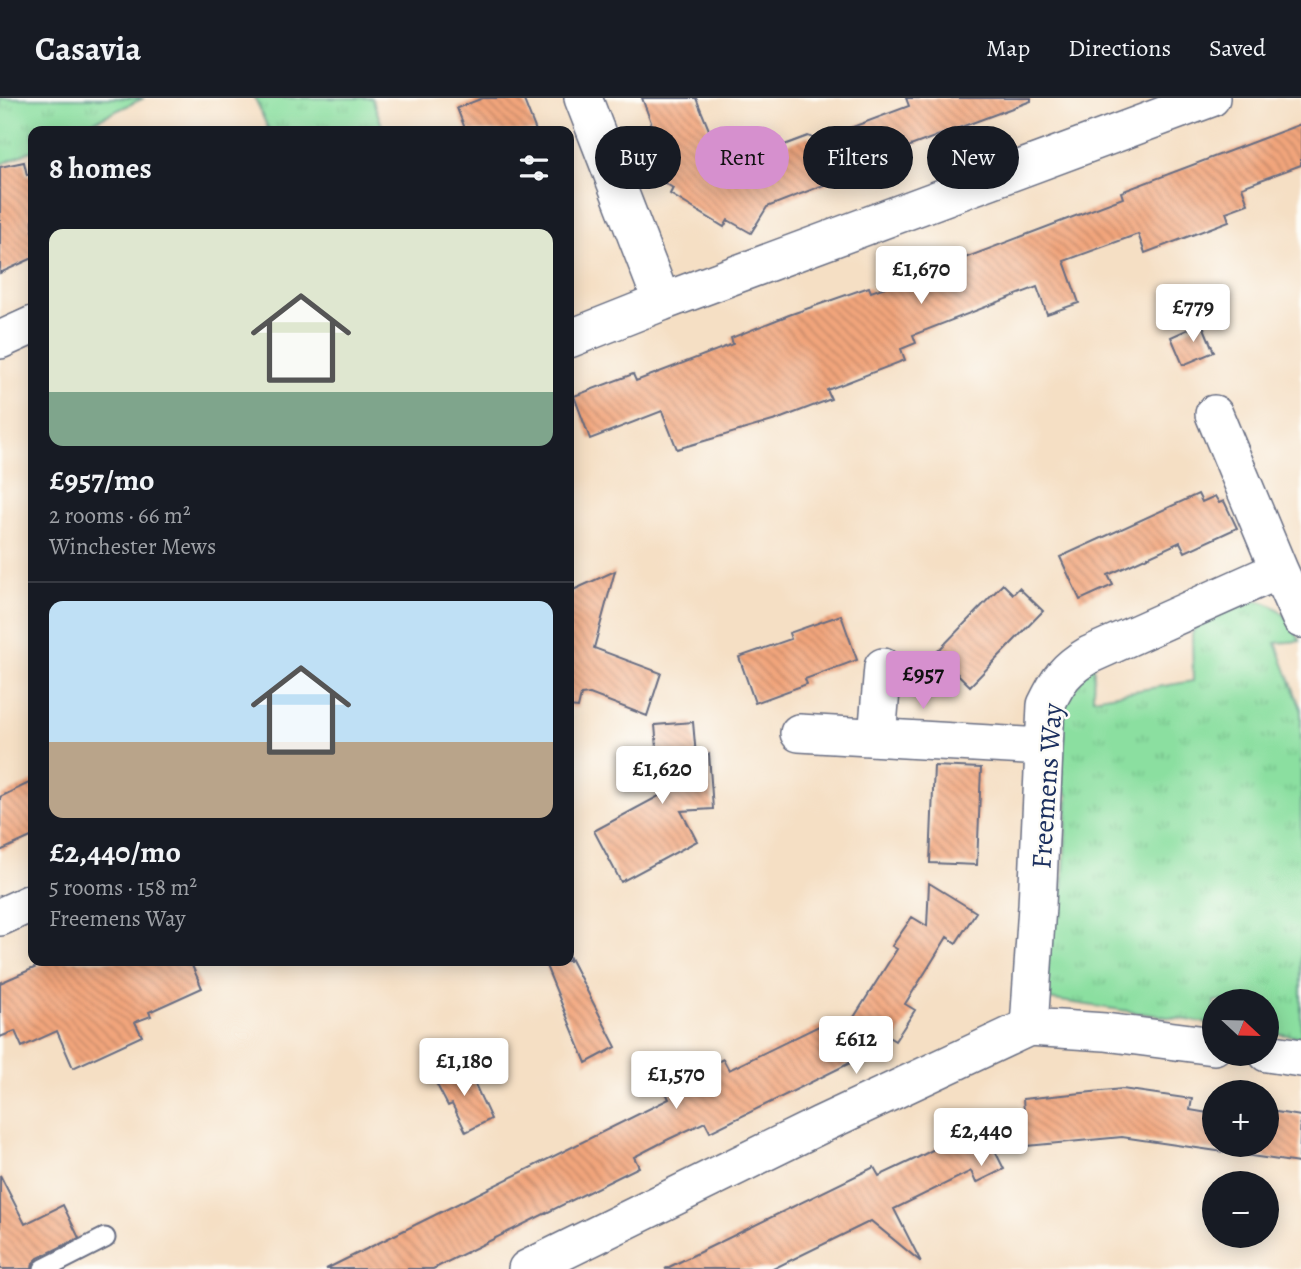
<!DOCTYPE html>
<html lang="en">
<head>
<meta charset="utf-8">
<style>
  :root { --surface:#171b24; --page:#242831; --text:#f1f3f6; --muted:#9ea1a6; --line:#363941; --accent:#d690ce }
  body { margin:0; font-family:Alegreya,serif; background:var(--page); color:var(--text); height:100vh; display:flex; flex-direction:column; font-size:26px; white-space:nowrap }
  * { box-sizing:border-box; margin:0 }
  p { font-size:23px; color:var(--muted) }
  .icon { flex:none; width:38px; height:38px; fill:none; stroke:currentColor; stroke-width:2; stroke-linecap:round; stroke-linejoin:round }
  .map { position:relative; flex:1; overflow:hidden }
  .side { position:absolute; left:28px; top:28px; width:546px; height:840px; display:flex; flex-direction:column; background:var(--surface); border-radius:14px; box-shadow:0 4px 18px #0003 }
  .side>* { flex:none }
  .top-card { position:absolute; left:595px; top:28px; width:600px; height:63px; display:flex; gap:14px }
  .needle { width:46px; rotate:112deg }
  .buttons { position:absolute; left:1202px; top:891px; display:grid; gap:14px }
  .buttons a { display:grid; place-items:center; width:77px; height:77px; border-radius:50%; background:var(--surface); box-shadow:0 4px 18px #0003; font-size:35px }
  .price { position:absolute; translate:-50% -60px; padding:0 16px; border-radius:7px; background:#fff; color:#222; font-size:23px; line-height:46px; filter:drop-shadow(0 2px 4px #0008) }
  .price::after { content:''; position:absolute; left:50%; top:42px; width:21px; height:16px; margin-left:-10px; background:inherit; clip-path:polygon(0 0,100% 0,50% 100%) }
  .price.on { background:var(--accent); color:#111 }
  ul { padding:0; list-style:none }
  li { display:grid; align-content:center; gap:14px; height:371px; padding:0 21px }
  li+li { border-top:2px solid var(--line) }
  li span { display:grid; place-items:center; height:217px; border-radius:14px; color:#555 }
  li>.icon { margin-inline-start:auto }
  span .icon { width:126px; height:126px; fill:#fffc; stroke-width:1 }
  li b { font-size:30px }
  h2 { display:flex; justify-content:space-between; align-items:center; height:84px; padding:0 21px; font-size:30px }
  .tag { padding:0 24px; border-radius:32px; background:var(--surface); box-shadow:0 4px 18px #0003; font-size:24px; line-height:63px }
  .tag.on { background:var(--accent); color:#111 }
  header { display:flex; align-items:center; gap:42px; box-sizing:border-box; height:98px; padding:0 35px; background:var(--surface); border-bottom:2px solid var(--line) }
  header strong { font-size:33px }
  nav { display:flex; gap:38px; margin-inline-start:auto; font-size:24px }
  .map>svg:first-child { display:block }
</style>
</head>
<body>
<header>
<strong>Casavia</strong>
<nav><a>Map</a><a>Directions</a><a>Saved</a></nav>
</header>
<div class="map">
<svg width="1301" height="1171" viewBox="0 0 1301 1171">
  <defs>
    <pattern id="grass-tufts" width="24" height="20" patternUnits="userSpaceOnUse" patternTransform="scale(1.75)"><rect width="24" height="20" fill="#8bdfa0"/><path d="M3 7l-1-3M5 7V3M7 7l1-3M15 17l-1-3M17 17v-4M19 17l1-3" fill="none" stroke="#77c08c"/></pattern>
    <pattern id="building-back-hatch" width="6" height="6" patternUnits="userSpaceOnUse" patternTransform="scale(1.75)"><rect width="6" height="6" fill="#f2a57b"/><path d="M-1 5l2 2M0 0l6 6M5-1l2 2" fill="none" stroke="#c38768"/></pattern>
  </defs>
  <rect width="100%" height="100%" fill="#fdfcf7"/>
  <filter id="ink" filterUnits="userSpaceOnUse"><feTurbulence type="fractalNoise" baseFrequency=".0143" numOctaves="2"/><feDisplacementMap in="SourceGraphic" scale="14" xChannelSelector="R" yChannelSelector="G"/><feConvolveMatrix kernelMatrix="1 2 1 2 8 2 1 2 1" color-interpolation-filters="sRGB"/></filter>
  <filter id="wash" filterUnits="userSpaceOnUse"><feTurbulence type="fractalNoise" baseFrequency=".00686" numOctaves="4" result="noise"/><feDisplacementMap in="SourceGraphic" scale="28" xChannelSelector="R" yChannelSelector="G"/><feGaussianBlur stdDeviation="1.57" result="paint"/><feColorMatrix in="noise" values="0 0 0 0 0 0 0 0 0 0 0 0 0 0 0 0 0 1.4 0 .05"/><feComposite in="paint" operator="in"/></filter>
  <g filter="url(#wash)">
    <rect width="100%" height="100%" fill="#f5dfc4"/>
    <path fill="url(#grass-tufts)" stroke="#53877f" stroke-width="2" d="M0,0H144L73,33H33V52L0,67Z
      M255,0H372L384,33H269Z
      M1255,502C1280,506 1290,521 1300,543L1276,545L1301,611V939L1267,934V903H1214V926L1047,901L1048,805L1063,790L1068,697L1055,678L1057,608L1094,566L1093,600L1193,583L1192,536L1200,519Z"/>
    <g id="blocks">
      <path fill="url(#building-back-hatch)" d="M483,0H523L536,33H466L457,10Z
        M642,0H696L723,66L720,71L808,38L818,42L909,8L906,0H1031V3L827,79L829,85L767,109L751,135L728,122L724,129L670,96L673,90L652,77L664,59Z
        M1301,26V67L1242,89L1248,106L1226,114L1229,123L1145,155L1138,136L1064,163L1079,205L1047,216L1037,189L913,237L916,245L901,251L905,262L827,292L831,301L776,322L677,351L662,313L590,341L574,298L633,276L636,283L733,246L731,240L789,217L869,189L871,194L949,166L1123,100L1121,94Z
        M24,64L27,77L33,76V160L0,175V69Z
        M1202,225L1214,254L1183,267L1171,239Z
        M1198,396L1202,404L1215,398L1219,405L1224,403L1237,430L1185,454L1180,444L1108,477L1113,487L1080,502L1060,459Z
        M615,473L594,550L661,575L647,618L590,596L581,597L578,610L569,609V508L573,492Z
        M1003,486L1013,496L1019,490L1043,513L970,588L936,555Z
        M841,517L857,562L805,581L807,586L755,605L739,559L791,541L789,535Z
        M693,624L696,658L709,656L713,711L681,713L697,743L621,784L594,733L661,697L655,627Z
        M934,668L981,670L977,767L930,765Z
        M33,683V738L0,753V699Z
        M929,785L976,814L956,845L947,839L926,873L905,906L915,912L895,943L882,935L844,953L850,965L710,1034L705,1024L669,1041L634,1059L639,1069L433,1171H326L669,1001L664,990L723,961L729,972L829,923L839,943L897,851L892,848L912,819L927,828Z
        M569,858L616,949L586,965L544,863H569Z
        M50,863H190L202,890L149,914L151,918L135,924L142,938L73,970L57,933L22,949L15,933L0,939V885Z
        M466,967L491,1021L466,1034L452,1006L448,1008L435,983Z
        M1122,991L1192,1001L1190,1012L1214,1016V1046H1267L1270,1013L1301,1018L1299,1065L1122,1039L994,1051L1004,1071L976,1085L971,1073L894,1111L921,1164L871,1123L773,1171H665L874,1069L879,1078L915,1061L950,1043L945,1033L976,1017L1024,1014L1023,1001Z
        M0,1077L25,1126L63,1107L79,1140L38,1160L33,1165L32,1171H0Z"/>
    </g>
  </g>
  <g filter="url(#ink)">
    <use href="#blocks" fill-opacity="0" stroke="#676d82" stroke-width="2"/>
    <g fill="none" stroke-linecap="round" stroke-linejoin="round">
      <defs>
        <path id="lane" d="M44,1171L105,1140"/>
        <path id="street" d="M583,0L662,204
          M569,241L662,204L1211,0
          M0,242L33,227
          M1214,316L1279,472
          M799,635L1043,649
          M877,639L883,569
          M0,819L33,804
          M1029,929L1037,808L1046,607C1058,582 1065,571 1089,557L1279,472L1301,521
          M1267,955L1301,960
          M527,1171L820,1027L1029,929L1105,934L1214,948"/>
      </defs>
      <use href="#lane" stroke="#676d82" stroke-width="23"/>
      <use href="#street" stroke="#676d82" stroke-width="40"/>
      <use href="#lane" stroke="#fff" stroke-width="19"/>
      <use href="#street" stroke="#fff" stroke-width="37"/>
    </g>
  </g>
  <g text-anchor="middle" stroke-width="5" stroke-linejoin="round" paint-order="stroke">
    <g font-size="28" fill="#1b2f5e" stroke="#fdfcf7">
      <text transform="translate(1046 688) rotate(-86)" y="10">Freemens Way</text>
    </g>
  </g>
</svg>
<div class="buttons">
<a><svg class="needle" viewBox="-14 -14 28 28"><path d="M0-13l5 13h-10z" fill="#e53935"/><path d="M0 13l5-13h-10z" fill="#9ea1a6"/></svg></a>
<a>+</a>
<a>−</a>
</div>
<b class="price" style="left:921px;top:208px">£1,670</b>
<b class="price" style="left:1193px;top:246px">£779</b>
<b class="price on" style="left:923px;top:613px">£957</b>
<b class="price" style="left:662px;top:708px">£1,620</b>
<b class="price" style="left:856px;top:978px">£612</b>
<b class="price" style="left:464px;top:1000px">£1,180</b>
<b class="price" style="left:676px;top:1013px">£1,570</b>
<b class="price" style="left:981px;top:1070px">£2,440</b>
<div class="top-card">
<a class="tag">Buy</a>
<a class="tag on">Rent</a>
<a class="tag">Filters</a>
<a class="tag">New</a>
</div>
<section class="side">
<h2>8 homes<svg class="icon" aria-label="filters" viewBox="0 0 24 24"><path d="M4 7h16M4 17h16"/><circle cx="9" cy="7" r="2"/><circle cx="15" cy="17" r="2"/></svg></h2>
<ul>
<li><span style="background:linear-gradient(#dfe7d0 75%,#7fa58c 0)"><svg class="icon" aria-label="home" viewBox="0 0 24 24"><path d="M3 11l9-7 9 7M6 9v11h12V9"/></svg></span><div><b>£957/mo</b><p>2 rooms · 66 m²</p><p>Winchester Mews</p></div></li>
<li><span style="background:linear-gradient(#bfe0f5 65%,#b9a48a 0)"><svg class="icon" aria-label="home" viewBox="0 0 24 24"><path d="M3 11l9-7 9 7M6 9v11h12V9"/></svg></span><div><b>£2,440/mo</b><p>5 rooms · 158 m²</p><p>Freemens Way</p></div></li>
</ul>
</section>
</div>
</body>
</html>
